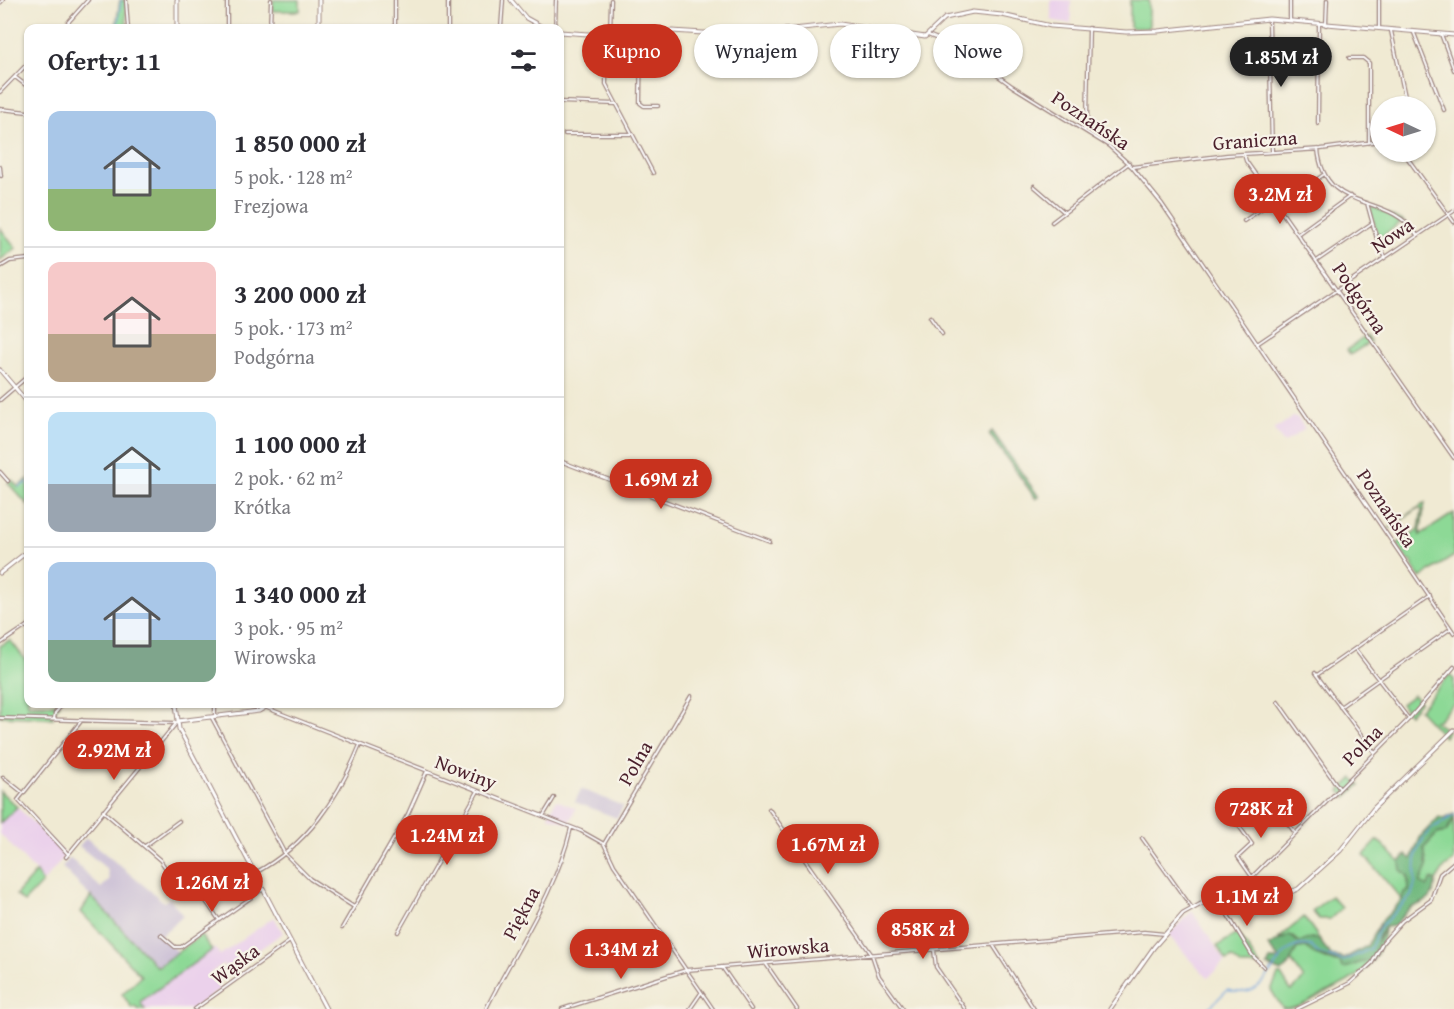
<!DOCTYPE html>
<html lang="pl">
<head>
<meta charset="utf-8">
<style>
  :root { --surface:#fff; --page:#f7f7f7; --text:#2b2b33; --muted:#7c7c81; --line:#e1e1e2; --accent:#c8321e }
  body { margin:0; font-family:"Gentium Book Plus",serif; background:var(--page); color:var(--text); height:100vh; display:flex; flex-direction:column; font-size:22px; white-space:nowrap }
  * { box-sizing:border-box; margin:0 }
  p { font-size:20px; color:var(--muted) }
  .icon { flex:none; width:33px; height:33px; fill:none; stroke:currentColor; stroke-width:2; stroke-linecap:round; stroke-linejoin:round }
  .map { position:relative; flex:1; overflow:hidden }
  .side { position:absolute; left:24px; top:24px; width:540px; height:684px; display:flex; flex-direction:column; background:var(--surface); border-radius:12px; box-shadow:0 2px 4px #0004 }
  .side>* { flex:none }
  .guide { position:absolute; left:582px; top:24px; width:570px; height:54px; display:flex; gap:12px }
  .needle { width:39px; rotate:274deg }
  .buttons { position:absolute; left:1370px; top:96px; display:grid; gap:12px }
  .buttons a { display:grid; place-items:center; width:66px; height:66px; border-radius:50%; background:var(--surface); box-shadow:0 2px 4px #0004; font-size:30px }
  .price { position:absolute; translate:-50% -51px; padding:0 14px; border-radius:21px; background:var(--accent); color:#fff; font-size:20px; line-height:39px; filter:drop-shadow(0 2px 3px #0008) }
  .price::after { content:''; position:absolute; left:50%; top:36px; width:18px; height:14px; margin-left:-9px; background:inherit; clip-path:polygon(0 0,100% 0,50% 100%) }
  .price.active { background:#222; color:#fff }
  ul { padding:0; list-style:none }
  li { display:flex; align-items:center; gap:18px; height:150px; padding:0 24px }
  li+li { border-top:2px solid var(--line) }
  li span { display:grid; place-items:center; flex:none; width:168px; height:120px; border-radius:12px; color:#555 }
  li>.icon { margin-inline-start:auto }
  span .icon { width:72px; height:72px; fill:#fffc; stroke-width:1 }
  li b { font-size:26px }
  h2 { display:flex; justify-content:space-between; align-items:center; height:72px; padding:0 24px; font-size:26px }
  .tag { padding:0 21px; border-radius:27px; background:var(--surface); box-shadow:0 2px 4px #0004; font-size:21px; line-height:54px }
  .tag.active { background:var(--accent); color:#fff }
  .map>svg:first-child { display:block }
</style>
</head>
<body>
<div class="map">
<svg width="1454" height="1009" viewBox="0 0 1454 1009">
  <rect width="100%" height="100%" fill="#f7f3e8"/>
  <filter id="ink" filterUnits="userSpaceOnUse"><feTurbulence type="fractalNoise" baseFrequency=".0167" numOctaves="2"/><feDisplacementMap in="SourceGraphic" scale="12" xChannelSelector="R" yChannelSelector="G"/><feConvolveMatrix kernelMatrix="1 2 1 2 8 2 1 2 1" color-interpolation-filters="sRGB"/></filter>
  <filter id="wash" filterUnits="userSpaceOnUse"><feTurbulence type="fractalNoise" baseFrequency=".008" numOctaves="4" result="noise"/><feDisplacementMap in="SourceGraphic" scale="24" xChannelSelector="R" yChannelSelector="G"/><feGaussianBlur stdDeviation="1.35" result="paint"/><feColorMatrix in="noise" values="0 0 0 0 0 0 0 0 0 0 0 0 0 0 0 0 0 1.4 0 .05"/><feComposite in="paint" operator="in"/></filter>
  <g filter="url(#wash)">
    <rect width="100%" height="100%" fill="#f0ead3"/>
    <path fill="#ebd1eb" d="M1051,0H1071V24L1051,20Z
      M1293,417L1298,418L1305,429L1284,443L1274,430Z
      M556,800L576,808L569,824L548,816Z
      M17,807L66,855L42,883L38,879L39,875L0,834V823Z
      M1192,911L1225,961L1208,978L1168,935Z
      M274,917L283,933L228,971L223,964L209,974L220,989L192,1009H145L140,1002L215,948L220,955Z"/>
    <path fill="#cbbfd5" d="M581,789L623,806L617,818L575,802Z
      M86,838L164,902L170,898L183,916L160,936L178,952L158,967L62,867L70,858L101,888L109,880L107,869L79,846Z"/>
    <path fill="#8dd996" stroke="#6c7c60" stroke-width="1.5" d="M120,0H125L127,28H116Z
      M273,0H300V11H273Z
      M1130,0H1149V28H1131L1130,26Z
      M1373,207L1403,221L1413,234L1402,222L1379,238L1380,244L1370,209Z
      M0,228L16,248L0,260Z
      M1366,336L1370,342L1350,355L1347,350Z
      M28,479V505L8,483L12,480L18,487Z
      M1425,503L1420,535L1454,513V556L1420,578L1413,567L1412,561H1408L1397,544L1419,529L1422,510L1419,508L1387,530Z
      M10,640L28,663V704H60L52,714L53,718L0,716V646Z
      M1449,675L1454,679V703L1438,720L1434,721L1447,730L1444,737L1419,710Z
      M1413,695L1420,702L1409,714L1401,704Z
      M1353,778L1360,785L1346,797L1340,791Z
      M0,791L17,807L0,823Z
      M1454,819V861L1445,867L1436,881L1433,879L1430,886L1424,887L1420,881L1427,867L1424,848L1437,834L1446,832Z
      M1378,840L1400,862L1402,872L1407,873L1409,891L1404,893L1402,900L1364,855Z
      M36,872L42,883L24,902L16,895Z
      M91,896L157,967L201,935L212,950L140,1002L145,1009H137L135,1006L132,1008L122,994L141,976L81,912Z
      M1331,896L1342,908L1330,919H1319L1312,911Z
      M1304,917L1321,941L1311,938L1301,943L1292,936L1278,939Z
      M1384,929C1382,965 1352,981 1323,994C1309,1001 1299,1009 1283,1009L1271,990L1278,975H1281L1291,991L1304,979L1291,960L1297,948L1308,947C1323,965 1354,967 1375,956L1376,945Z
      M1238,933L1260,966H1242L1232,958L1227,961L1217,946Z"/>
    <path fill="#72b97f" stroke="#5e6c55" stroke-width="1.5" d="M992,431L1039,497L1036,499L989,434Z
      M1454,814V819L1446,832L1437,834L1424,848L1427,867L1420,883L1427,887L1431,880L1436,881C1433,902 1427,900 1411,908C1405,911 1399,921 1394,926L1385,927L1379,936L1373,960C1361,959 1353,968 1342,968L1340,962L1315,955L1306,947L1297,948L1287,968L1281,972L1267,966L1270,960H1280L1268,946L1290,935L1299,943L1311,938L1319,940L1331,955L1344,959L1367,946L1381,922L1402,900L1404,892L1409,891L1408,876L1401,870L1400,862L1406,855L1411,859L1421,836L1439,817L1445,819Z"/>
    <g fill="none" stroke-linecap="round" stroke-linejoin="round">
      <path stroke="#72a3dd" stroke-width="1.5" d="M119,13L121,0
        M117,28L119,15
        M19,487L28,482
        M1208,1009L1227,990C1277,1006 1269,937 1311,946L1318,953L1343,961L1370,949L1380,927L1411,896L1415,884L1416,855L1423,839L1430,830L1454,815"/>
    </g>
  </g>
  <g filter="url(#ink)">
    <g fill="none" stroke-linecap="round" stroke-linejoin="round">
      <defs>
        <path id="minor" d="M126,0L128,28
          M395,0V28
          M0,3L3,0
          M1269,20L1272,152
          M1290,20V0
          M1326,25L1327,0
          M1379,27V0
          M63,28L88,0
          M227,28V0
          M270,28L271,0
          M448,28V0
          M501,28L503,0
          M555,28L556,0
          M1391,31L1407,106
          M641,33L640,103L644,106H658
          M1414,33L1444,110
          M610,34L611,0
          M1441,34L1454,70
          M607,35L606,84L653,173
          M928,35L959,48L1012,86L1109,146L1132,167L1162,204L1454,633
          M1349,58H1363L1369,63V143
          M15,77L28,87
          M0,92L28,63
          M560,102L616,104
          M0,109L28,112
          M1318,124L1319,24
          M1085,130L1087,118L1089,28
          M565,134H632
          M1318,149C1324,216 1387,190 1417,235
          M1403,152L1454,222
          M1244,154L1246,161L1454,458
          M0,167L1,176
          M1132,167L1227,155L1321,149L1380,141
          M1310,184L1292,186L1298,193L1323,175
          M1034,186L1064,212
          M1367,203L1378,243L1385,256
          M1244,221L1274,200
          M1052,222L1129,163
          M1299,233L1350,196
          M1318,260L1372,223
          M0,267L10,261L28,259
          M930,317L942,334
          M1257,344L1454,211
          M0,400L28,376
          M560,461L770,541
          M0,472L8,481
          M0,644L28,625
          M1355,649L1408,718
          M1315,673L1375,753
          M1317,675L1430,596
          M1278,702L1339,788
          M215,704V717
          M1340,707L1450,629
          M267,708L581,831L604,844L614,865L713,1009
          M0,718L175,723
          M212,718L285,854L310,879L354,907
          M54,719L55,713L63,704
          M3,777L22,792
          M769,809L872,955L879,976L903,1009
          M103,811L160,860L172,877
          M1231,815L1252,844L1238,857L1252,877
          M543,816L554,798
          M1283,817L1295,833
          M1142,838L1192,908
          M604,844L691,696
          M145,846L179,821
          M68,854L18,800L82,720
          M66,857L178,721
          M255,873C307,845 338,799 360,745
          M194,884L219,920
          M1237,895L1236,901L1226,912L1252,955L1264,967
          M1240,895L1246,883L1409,719L1454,667
          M342,928L408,814L427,771
          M398,932L478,791
          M161,935L175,947H181L263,889
          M993,945L1034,1009
          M934,950L936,967L965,1009
          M766,964L797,1009
          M722,967L751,1009
          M195,1009L290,941
          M486,1009C515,950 556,893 571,828
          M562,1009L686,970L1144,932L1165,934
          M690,1009L701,993
          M1297,1009L1350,983L1372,963L1383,942L1402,921L1431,900L1440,874L1454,862"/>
        <path id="tertiary" d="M511,0L526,18L544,28
          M177,28V0
          M319,28V0
          M560,32L602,35L672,31L735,35L840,24L925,37L945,18L973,12L1002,15L1051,26L1126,32L1158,31L1269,19L1454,35
          M0,370L28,403
          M0,573L28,551
          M176,704L179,729L326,1009
          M178,721L259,711L271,704
          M1110,1009L1154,947L1183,914L1201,904L1237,895L1281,896L1298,889L1340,851L1374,808L1454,730"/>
      </defs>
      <use href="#minor" stroke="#9d847f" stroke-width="4.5"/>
      <use href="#tertiary" stroke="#9d847f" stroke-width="5"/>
      <use href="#minor" stroke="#fff" stroke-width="2"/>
      <use href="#tertiary" stroke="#fff" stroke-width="3"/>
    </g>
  </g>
  <g text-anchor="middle" stroke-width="4.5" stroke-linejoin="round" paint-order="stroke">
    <g font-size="20" fill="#4a1f2b" stroke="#f7f3e8">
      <text transform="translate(1091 120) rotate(34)" y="7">Poznańska</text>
      <text transform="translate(1255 140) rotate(-4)" y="7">Graniczna</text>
      <text transform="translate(1392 235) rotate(-34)" y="7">Nowa</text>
      <text transform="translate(1360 298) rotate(56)" y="7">Podgórna</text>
      <text transform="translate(1387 508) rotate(56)" y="7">Poznańska</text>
      <text transform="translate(1362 745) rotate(-46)" y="7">Polna</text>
      <text transform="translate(635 763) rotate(-60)" y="7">Polna</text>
      <text transform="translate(466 772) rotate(21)" y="7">Nowiny</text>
      <text transform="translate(521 913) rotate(-62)" y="7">Piękna</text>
      <text transform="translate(788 948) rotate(-5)" y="7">Wirowska</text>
      <text transform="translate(235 964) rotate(-36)" y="7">Wąska</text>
    </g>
  </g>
</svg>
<div class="buttons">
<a><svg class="needle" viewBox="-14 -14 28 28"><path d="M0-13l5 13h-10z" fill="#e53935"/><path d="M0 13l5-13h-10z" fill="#7c7c81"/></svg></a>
</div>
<b class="price active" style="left:1281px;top:88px">1.85M zł</b>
<b class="price" style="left:1280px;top:225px">3.2M zł</b>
<b class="price" style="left:661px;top:510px">1.69M zł</b>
<b class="price" style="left:114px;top:781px">2.92M zł</b>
<b class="price" style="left:1261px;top:839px">728K zł</b>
<b class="price" style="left:447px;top:866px">1.24M zł</b>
<b class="price" style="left:828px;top:875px">1.67M zł</b>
<b class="price" style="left:212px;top:913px">1.26M zł</b>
<b class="price" style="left:1247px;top:927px">1.1M zł</b>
<b class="price" style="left:923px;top:960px">858K zł</b>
<b class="price" style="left:621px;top:980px">1.34M zł</b>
<div class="guide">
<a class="tag active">Kupno</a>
<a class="tag">Wynajem</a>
<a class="tag">Filtry</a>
<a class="tag">Nowe</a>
</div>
<section class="side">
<h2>Oferty: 11<svg class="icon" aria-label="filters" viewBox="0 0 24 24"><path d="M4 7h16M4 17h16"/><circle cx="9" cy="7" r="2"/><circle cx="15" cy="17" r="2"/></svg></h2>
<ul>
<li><span style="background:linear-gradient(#a9c7e8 65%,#8fb573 0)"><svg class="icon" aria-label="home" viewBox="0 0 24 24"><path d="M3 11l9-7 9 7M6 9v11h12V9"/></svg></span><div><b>1 850 000 zł</b><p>5 pok. · 128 m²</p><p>Frezjowa</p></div></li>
<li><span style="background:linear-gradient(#f6c9c9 60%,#b9a48a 0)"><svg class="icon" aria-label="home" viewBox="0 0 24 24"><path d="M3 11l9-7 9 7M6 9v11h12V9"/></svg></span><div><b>3 200 000 zł</b><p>5 pok. · 173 m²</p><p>Podgórna</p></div></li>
<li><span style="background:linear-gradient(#bfe0f5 60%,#9aa5b1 0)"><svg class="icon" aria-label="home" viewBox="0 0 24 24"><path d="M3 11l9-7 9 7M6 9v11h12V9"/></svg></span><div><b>1 100 000 zł</b><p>2 pok. · 62 m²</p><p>Krótka</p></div></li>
<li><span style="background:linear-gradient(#a9c7e8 65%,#7fa58c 0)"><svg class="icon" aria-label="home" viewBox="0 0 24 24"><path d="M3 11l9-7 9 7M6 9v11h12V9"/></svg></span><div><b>1 340 000 zł</b><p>3 pok. · 95 m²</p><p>Wirowska</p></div></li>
</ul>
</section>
</div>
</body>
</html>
